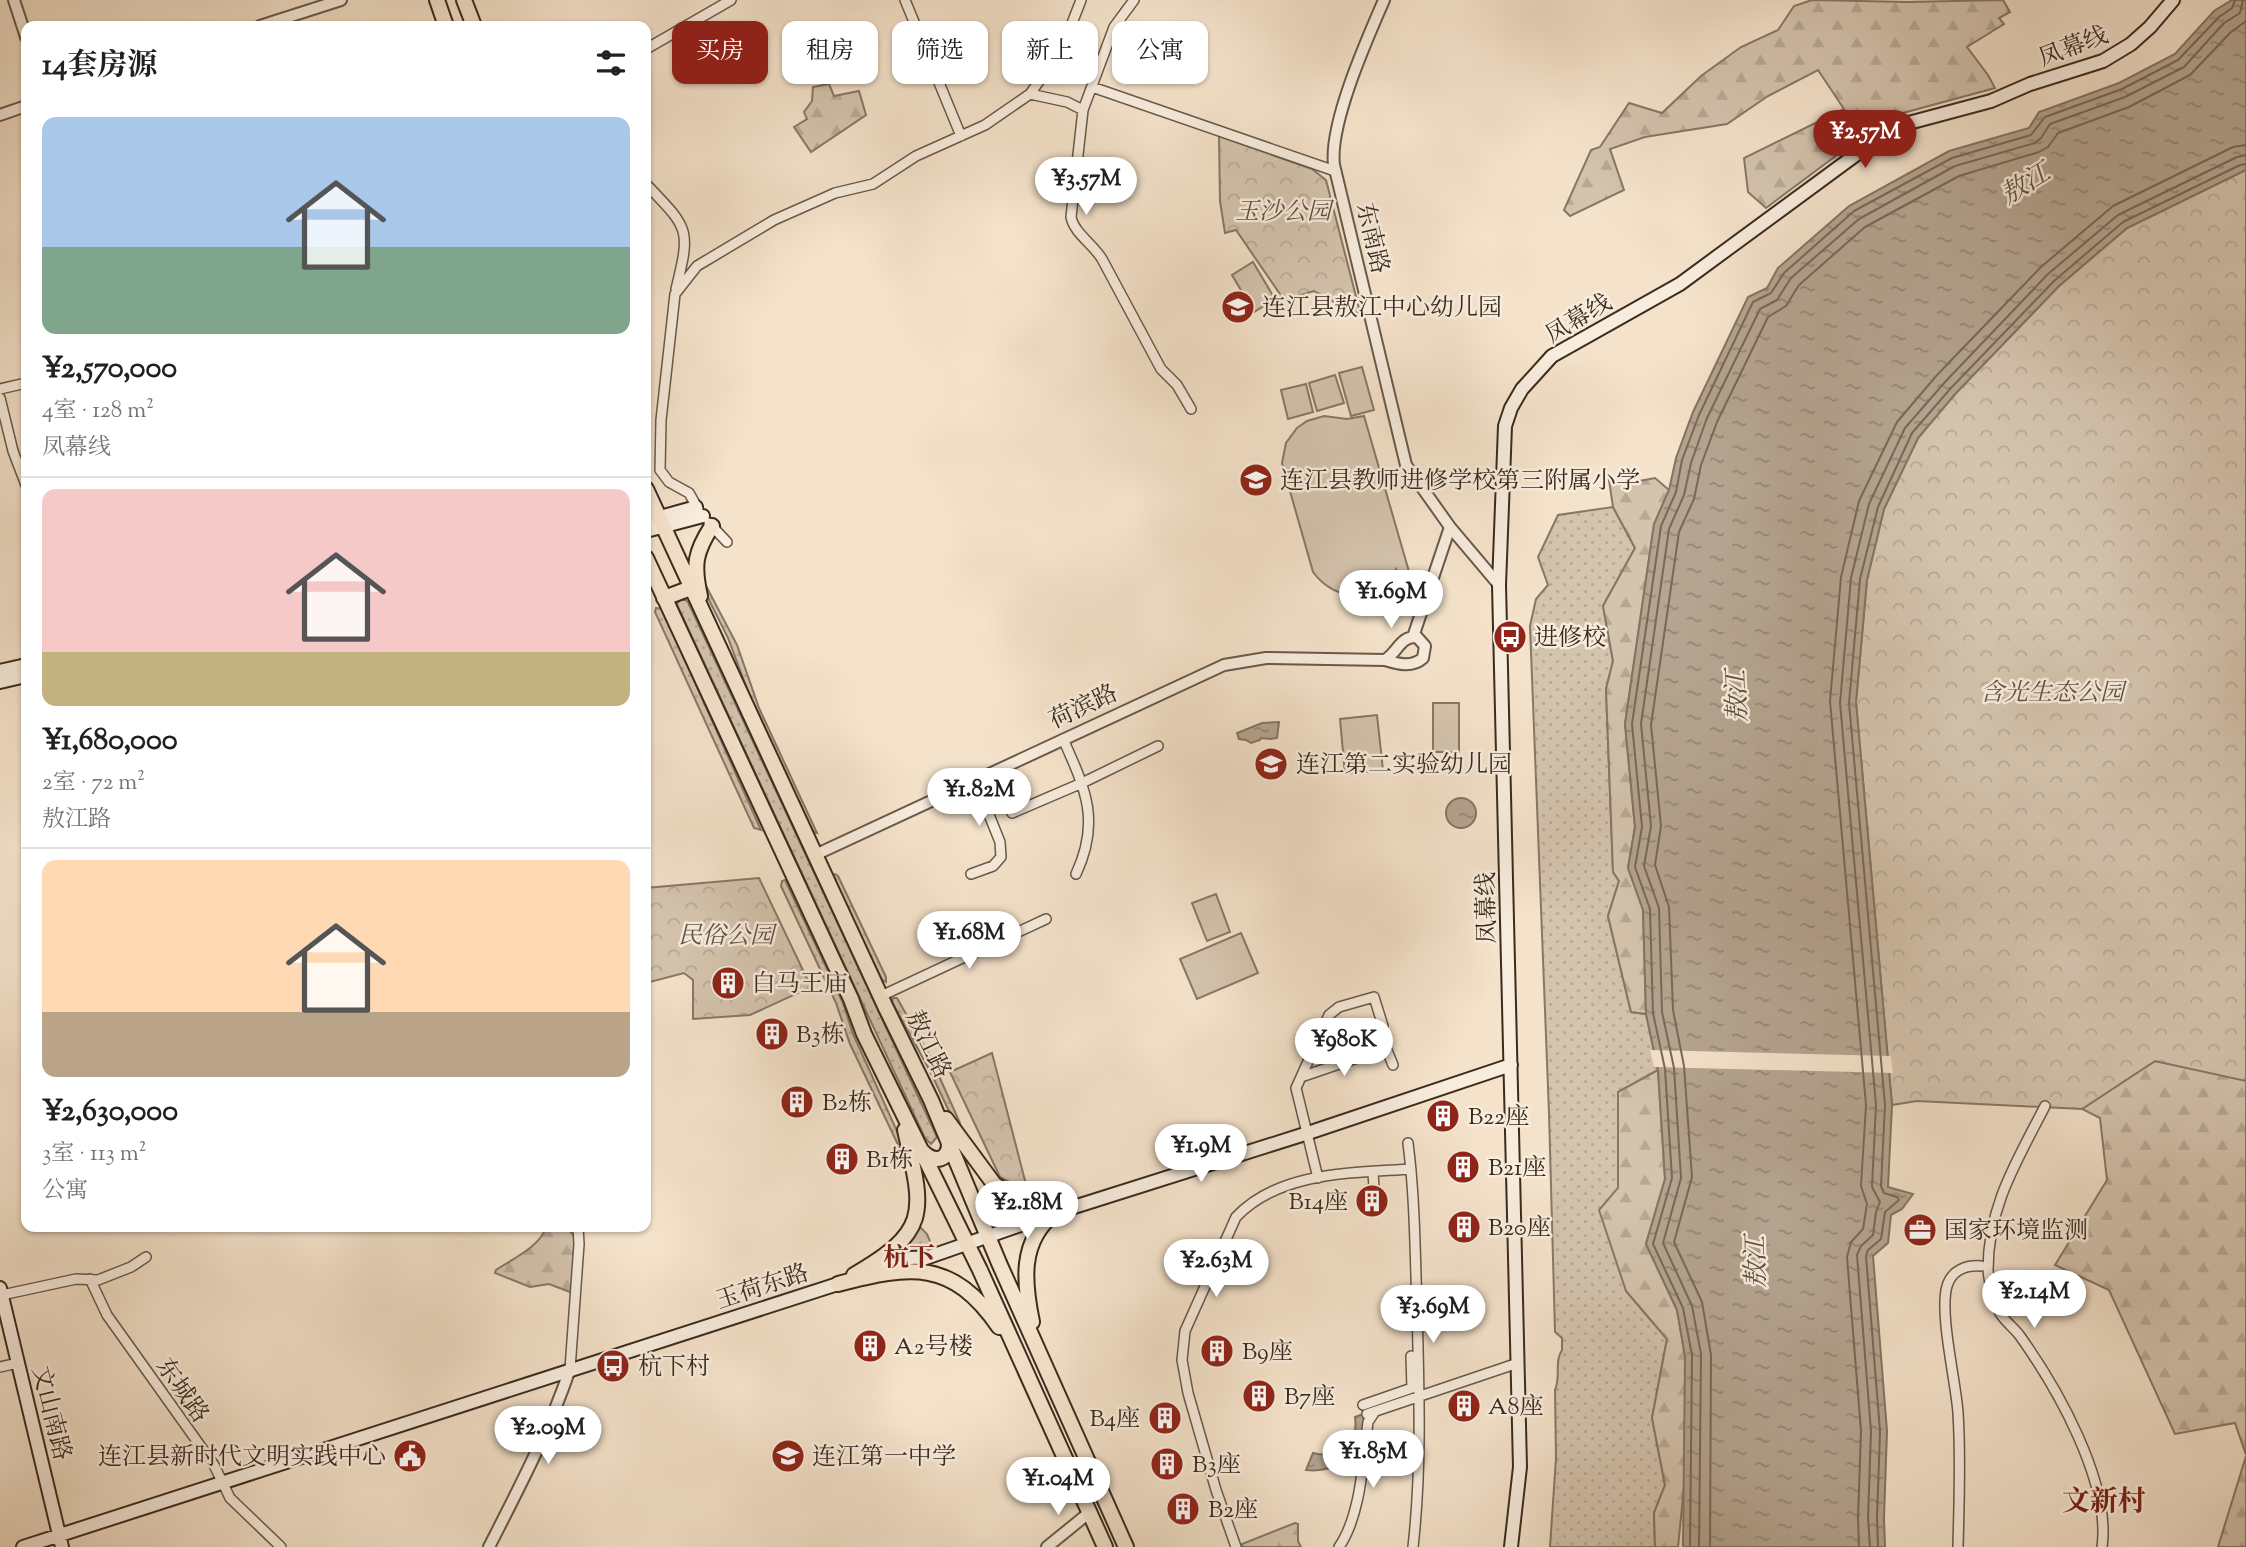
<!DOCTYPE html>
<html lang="zh">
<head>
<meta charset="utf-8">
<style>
  :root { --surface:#fff; --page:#f2f2f2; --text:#202124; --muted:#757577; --line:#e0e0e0; --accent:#8f2418 }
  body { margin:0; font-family:"Sorts Mill Goudy","Noto Serif SC",serif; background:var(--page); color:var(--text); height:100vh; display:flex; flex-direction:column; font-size:26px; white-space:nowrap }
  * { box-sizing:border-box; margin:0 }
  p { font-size:23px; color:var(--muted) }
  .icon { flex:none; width:38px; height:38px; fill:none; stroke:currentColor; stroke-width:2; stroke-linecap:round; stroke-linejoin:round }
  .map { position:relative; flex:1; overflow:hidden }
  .sheet { position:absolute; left:21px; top:21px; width:630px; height:1211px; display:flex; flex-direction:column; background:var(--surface); border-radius:14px; box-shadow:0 2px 5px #0004 }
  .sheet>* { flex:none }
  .top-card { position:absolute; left:672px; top:21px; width:665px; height:63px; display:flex; gap:14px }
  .price { position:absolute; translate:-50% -60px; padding:0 16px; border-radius:24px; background:#fff; color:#222; font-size:23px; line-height:46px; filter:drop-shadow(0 2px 4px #0008) }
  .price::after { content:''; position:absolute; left:50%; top:42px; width:21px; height:16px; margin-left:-10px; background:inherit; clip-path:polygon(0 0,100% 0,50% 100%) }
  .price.current { background:var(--accent); color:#fff }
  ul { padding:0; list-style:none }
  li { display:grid; align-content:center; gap:14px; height:371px; padding:0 21px }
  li+li { border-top:2px solid var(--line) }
  li span { display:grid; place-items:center; height:217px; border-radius:14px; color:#555 }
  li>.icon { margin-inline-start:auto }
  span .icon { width:126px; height:126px; fill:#fffc; stroke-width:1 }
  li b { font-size:30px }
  h2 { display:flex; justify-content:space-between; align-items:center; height:84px; padding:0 21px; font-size:30px }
  .tag { padding:0 24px; border-radius:14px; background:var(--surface); box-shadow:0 2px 5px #0004; font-size:24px; line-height:63px }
  .tag.current { background:var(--accent); color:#fff }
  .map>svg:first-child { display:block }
</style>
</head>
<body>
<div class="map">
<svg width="2246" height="1547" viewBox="0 0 2246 1547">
  <defs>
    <pattern id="grass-dots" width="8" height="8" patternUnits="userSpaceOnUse" patternTransform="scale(1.75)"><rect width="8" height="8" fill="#d4c3ad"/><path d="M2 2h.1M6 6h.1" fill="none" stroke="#b7a894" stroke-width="1.8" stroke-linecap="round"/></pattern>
    <pattern id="forest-firs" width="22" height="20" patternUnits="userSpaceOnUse" patternTransform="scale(1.75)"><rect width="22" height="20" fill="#d4c3ad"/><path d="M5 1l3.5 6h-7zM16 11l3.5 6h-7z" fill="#b7a894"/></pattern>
    <pattern id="park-crowns" width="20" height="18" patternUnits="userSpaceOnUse" patternTransform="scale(1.75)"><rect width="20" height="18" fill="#d4c3ad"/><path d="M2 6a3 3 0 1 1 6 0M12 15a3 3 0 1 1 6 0" fill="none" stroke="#b7a894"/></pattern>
    <pattern id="water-ripples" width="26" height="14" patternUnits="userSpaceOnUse" patternTransform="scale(1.75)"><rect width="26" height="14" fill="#b5a490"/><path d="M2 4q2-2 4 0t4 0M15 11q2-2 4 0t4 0" fill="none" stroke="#948675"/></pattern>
  </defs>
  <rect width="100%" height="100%" fill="#f4e2ca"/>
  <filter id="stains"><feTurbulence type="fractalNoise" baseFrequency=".00286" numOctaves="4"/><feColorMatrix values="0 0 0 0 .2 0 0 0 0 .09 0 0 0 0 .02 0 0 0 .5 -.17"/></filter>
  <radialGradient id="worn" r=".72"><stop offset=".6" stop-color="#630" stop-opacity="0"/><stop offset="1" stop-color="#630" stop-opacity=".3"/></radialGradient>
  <path fill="url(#grass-dots)" stroke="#877766" stroke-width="2" d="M1613,507L1635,548L1603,606L1613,661L1606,689L1613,872L1619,881L1608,916L1631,1012L1646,1014L1658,1070L1618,1092V1188L1626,1291L1667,1339L1652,1418L1665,1485L1654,1513L1655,1547H1550L1556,1458L1555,1390C1561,1377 1554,1362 1562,1350V1338L1555,1332L1549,1113L1530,626L1536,599L1548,585L1538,557L1558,515Z
    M704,582L737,645L759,708L817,833L813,832L755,710L728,638L702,586Z
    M680,600H685L688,602L937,1137L931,1144L925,1138L679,609L677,604Z
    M656,608L662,609L761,830L754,828L655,612Z
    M835,874L838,876L886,977V982L882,980L834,880L832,877Z
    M785,880L843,1003L853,1034L905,1149L904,1151H901L850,1044L836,1003L781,886L782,881Z
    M893,998H897L931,1058L960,1123L959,1126H956L930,1071L892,1002Z
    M918,1225L927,1234L932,1246L902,1254L900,1251Z"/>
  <path fill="url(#forest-firs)" stroke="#877766" stroke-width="2" d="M1812,0L1907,2L2003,0L2010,12L1999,18L2004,24L1967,47L1988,75L1995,88L1903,113L1876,126L1766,208L1748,192L1744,158L1844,109L1818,70L1768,96L1727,124L1645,137L1610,149L1624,190L1570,216L1564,210L1591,150L1600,147L1629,103L1662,113L1701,76L1741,47L1778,30L1794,6Z
    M829,84L834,96L859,91L866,115L811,152L794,127L807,119L804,112L812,101L813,87Z
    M1655,478L1669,490L1654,525L1625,724L1635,827L1628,868L1643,909L1646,1014L1631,1012L1608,916L1619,881L1613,872L1606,689L1613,661L1603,606L1635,548L1613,507L1609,480L1639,481Z
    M2155,1061L2246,1080V1455L2235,1423L2175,1434L2109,1290L2055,1265L2107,1180L2100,1118L2082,1109Z
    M1658,1070L1665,1179L1646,1244L1677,1310L1685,1356L1686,1467L1678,1547H1655L1654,1513L1665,1485L1652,1418L1667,1339L1626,1291L1599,1210L1618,1188V1092Z
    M546,1227H566L576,1238C576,1244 573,1251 573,1256C574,1268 578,1281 570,1292L549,1284L530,1287L495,1273L496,1270C512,1259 540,1247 546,1227Z
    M2246,1456V1547H2218Z
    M1295,1523L1298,1524V1541L1301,1547H1243L1242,1544Z"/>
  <path fill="url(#park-crowns)" stroke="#877766" stroke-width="2" d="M1219,136L1312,169L1326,180L1360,312L1354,313L1314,291L1284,300L1236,230L1225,233L1220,201Z
    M2246,170V1081L2155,1061L2082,1109L1917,1101L1892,1105L1856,702L1867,580L1884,509L1918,438L1956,393L2059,286L2127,228Z
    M759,878L811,987L750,1015L693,1019V980L684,973L646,983V888Z
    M992,1053L1028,1192L1000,1177L950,1072Z"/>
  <path fill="#d4c3ad" stroke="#877766" stroke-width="2" d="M1253,262L1275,299L1254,312L1232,275Z
    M1362,367L1374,410L1351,416L1339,373Z
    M1335,375L1344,403L1317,411L1309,383Z
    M1306,384L1313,412L1288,419L1281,390Z
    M1324,416L1347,419L1364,416L1410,575L1400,577L1396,569C1375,603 1336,603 1313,572L1282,463L1286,443L1297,428L1307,421Z
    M1433,703H1459V752H1433Z
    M1377,715L1383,770L1345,774L1340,719Z
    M1216,894L1230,932L1207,941L1192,903Z
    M1241,933L1258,973L1197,999L1180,959Z"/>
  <path fill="url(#water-ripples)" stroke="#847462" stroke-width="2" d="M2232,0H2246V170L2127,228L2059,286L1956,393L1918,438L1884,509L1867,580L1856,702L1892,1105L1888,1187L1913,1194L1902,1209L1891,1215L1888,1243L1873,1256L1887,1431L1884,1518L1885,1547H1683L1685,1356L1677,1310L1646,1244L1665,1179L1658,1070L1646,1014L1643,910L1628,868L1635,827L1625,724L1654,524L1669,490L1676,458L1693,412L1748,297L1767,288L1778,268L1849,206L1949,151L2029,128L2039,112L2119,83L2175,54L2214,11Z
    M1279,722L1277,738L1271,739L1261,738L1260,740L1251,743L1246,740L1239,739L1237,733L1262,723Z
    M1446 813a15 15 0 1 1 30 0a15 15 0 1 1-30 0Z
    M1363,1414C1371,1450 1339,1474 1306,1470L1313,1453C1339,1459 1359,1446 1355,1417Z"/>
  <path fill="#f4e2ca" d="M1650,1050L1891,1056L1893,1073L1654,1067Z"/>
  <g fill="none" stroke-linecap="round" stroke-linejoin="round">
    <path stroke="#786857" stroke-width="2" d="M1690,1547L1692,1355L1683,1308L1653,1244L1672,1178L1665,1069L1653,1013L1650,909L1635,867L1642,827L1632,724L1661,526L1676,492L1682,460L1699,415L1753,302L1771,293L1784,273L1854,211L1952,158L2031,135L2045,117L2122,89L2178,60L2219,17L2232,8L2235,0
      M1699,1547L1701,1354L1692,1306L1663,1243L1681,1178L1674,1068L1662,1012L1659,908L1644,866L1651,826L1641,724L1669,529L1684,495L1691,463L1707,418L1760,309L1777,300L1791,278L1859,219L1955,166L2035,143L2041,138L2050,124L2125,97L2184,67L2224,23L2240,13L2243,0
      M1710,1547L1711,1355L1702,1302L1674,1242L1692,1177L1684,1066L1673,1010L1669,907L1655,865L1661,826L1651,725L1679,532L1694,499L1701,465L1717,422L1768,317L1786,306L1799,285L1865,227L1959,176L2039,152L2048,147L2058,133L2129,107L2190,75L2231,32L2246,21
      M1859,1547L1858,1518L1861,1431L1847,1257L1851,1242L1863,1229L1867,1204L1861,1186L1866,1105L1830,701L1841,577L1859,501L1897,422L1937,375L2041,267L2113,206L2233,147L2246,145
      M1870,1547L1868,1518L1871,1431L1857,1255L1861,1246L1873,1235L1876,1212L1880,1202L1872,1187L1876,1105L1840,703L1851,578L1869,504L1905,428L1945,382L2048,274L2118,215L2237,157L2246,155
      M1878,1547L1877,1518L1880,1431L1866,1256L1868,1250L1881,1239L1885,1212L1899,1200L1897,1197L1884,1193L1881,1186L1885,1105L1849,703L1860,579L1878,507L1912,433L1951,388L2054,281L2123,222L2240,165L2246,164"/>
    <defs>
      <path id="minor" d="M905,0L961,136
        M1134,0L1114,27L1083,110L1071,217C1074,233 1093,244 1102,259L1161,369L1177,385L1191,409
        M646,49L731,0
        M1092,87L1335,171
        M1030,94L1067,102L1083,110
        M646,184C689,229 691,228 676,289
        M0,389L26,383
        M0,398L13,451L26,485
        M698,509L689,493L669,482L660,470L661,420L675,294L697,266L774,220L835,193L873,184L916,156L985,125L1030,94L1062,49L1081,0
        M709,523L727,542
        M1063,739C1085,788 1101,821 1076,874
        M1012,813L1082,783L1158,746
        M971,874L993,866L1001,857L1000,842L975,780
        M881,996L1046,919
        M1335,1040L1343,1063
        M1315,1046L1383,1026L1374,997L1339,1007L1329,1015L1296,1088L1318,1178
        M1301,1077L1386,1048L1393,1065
        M2045,1106C2017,1161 1988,1206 1988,1270C1989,1282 1995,1307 2002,1316C2007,1323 2015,1329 2020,1336C2057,1388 2111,1482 2102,1547
        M1408,1143C1415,1198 1415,1253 1417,1308C1419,1388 1422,1467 1413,1547
        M1373,1172L1374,1188
        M90,1279L107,1315L214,1465L230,1498L281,1547
        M2,1295L76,1279L98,1280L131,1267L146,1257
        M1411,1356L1412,1388L1417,1386
        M0,1367L18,1363
        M570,1369L579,1244L578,1227
        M1363,1405L1412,1388
        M1367,1414L1518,1363
        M1236,1547L1216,1490L1188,1393L1182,1360L1185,1331L1236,1217C1280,1171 1352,1173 1411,1169
        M1339,1547C1361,1515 1363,1461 1368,1422L1374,1413
        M1958,1547C1959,1502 1961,1458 1958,1413C1956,1382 1939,1313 1947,1286C1952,1270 1966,1265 1981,1266"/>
      <path id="tertiary" d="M14,0L26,37
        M1384,0C1367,39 1329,124 1334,165L1406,465L1450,527L1499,585
        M260,26L341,0
        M0,115L26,106
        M1413,637L1450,527
        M815,855L1224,665L1266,658L1385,660C1398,664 1412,668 1423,658L1425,646L1417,637C1400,636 1398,652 1385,660
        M489,1547C519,1488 549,1431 570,1369
        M1047,1547L1090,1512"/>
      <path id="secondary" d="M646,521L696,507
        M646,531L703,516
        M0,671L26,665
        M0,682L26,676
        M878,1271C894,1266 906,1254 923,1259L1055,1213L1308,1133L1511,1065
        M0,1288L62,1547
        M23,1547L847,1281
        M1511,1547L1520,1467L1499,585L1505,426L1511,408L1522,389L1552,356L1680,284L1880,137L1905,124L1991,101L2030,84L2103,61L2131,44L2150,27L2173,0"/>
      <path id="primary" d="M437,0L446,26
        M464,0L474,26
        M646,489L886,1008L931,1100L999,1263L1126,1547
        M646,558L851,999L864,1034L980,1270L1105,1547
        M700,596C693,565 695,552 712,526
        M664,598L691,588
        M946,1119L994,1184L1016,1199L1055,1213
        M922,1151C935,1165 950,1160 949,1141
        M854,1275C932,1230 923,1211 905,1130
        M838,1284C911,1265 952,1259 999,1327
        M1032,1322C1024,1283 1019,1241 1055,1213"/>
    </defs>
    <use href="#minor" stroke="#685949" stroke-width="12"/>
    <use href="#tertiary" stroke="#685949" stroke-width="14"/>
    <use href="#secondary" stroke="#3a2b1e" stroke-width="16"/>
    <use href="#primary" stroke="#3a2b1e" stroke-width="18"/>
    <use href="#minor" stroke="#f8ecdd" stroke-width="9"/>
    <use href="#tertiary" stroke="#f8ecdd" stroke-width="10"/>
    <use href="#secondary" stroke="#f8ecdd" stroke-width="12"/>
    <use href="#primary" stroke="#f4e2ca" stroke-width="14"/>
  </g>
  <defs>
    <symbol id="school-disc" viewBox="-11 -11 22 22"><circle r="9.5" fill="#8f2418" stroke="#f8ecdd"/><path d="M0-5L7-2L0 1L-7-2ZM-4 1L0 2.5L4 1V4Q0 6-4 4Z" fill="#fff"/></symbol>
    <symbol id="bus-disc" viewBox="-11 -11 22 22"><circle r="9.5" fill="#8f2418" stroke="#f8ecdd"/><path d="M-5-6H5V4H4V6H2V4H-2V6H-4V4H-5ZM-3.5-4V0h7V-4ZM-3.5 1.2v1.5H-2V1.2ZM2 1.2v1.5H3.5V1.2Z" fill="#fff"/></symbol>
    <symbol id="building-disc" viewBox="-11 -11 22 22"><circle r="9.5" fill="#8f2418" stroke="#f8ecdd"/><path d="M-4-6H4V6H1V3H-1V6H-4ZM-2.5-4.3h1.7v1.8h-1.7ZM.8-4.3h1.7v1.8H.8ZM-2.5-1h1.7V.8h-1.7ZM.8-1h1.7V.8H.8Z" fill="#fff"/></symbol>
    <symbol id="office-disc" viewBox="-11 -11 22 22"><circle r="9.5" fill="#8f2418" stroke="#f8ecdd"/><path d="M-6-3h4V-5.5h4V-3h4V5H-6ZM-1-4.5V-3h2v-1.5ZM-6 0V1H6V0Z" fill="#fff"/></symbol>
    <symbol id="civic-disc" viewBox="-11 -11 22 22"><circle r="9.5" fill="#8f2418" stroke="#f8ecdd"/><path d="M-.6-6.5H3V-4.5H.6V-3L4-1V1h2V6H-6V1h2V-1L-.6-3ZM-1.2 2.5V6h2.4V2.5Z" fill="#fff"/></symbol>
  </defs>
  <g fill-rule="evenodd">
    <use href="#school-disc" x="1219" y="288" width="38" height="38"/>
    <use href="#school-disc" x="1237" y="461" width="38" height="38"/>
    <use href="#bus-disc" x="1491" y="618" width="38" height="38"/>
    <use href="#school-disc" x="1252" y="745" width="38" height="38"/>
    <use href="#building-disc" x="709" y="964" width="38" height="38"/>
    <use href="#building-disc" x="753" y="1015" width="38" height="38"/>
    <use href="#building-disc" x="778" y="1083" width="38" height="38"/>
    <use href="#building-disc" x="1424" y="1097" width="38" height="38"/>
    <use href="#building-disc" x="823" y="1140" width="38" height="38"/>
    <use href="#building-disc" x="1444" y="1148" width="38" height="38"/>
    <use href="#building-disc" x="1353" y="1182" width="38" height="38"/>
    <use href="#building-disc" x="1445" y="1208" width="38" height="38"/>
    <use href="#office-disc" x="1901" y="1211" width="38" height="38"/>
    <use href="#building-disc" x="851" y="1327" width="38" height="38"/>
    <use href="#building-disc" x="1198" y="1332" width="38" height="38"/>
    <use href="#bus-disc" x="594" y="1347" width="38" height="38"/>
    <use href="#building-disc" x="1240" y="1377" width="38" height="38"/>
    <use href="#building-disc" x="1445" y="1387" width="38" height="38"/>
    <use href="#building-disc" x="1146" y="1399" width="38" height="38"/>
    <use href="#civic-disc" x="391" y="1437" width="38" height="38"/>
    <use href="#school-disc" x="769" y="1437" width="38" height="38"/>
    <use href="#building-disc" x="1148" y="1445" width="38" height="38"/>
    <use href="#building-disc" x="1164" y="1490" width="38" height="38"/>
  </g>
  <g text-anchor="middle" stroke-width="5" stroke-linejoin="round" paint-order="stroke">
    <g font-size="24" fill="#3a2b1e" stroke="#f8ecdd">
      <text transform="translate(2073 46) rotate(-21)" y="8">凤幕线</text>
      <text transform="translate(1373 238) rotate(77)" y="8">东南路</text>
      <text transform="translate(1578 318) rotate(-31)" y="8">凤幕线</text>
      <text transform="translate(1083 706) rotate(-25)" y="8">荷滨路</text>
      <text transform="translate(1486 908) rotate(-91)" y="8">凤幕线</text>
      <text transform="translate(929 1044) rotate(64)" y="8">敖江路</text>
      <text transform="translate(762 1286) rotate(-18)" y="8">玉荷东路</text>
      <text transform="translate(183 1390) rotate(55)" y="8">东城路</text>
      <text transform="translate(52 1413) rotate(76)" y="8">文山南路</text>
    </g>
    <g font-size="24" font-style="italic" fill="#605142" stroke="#f8ecdd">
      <text x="1283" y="219">玉沙公园</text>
      <text x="2052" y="700">含光生态公园</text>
      <text x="726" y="943">民俗公园</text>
    </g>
    <g font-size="24" fill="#3a2b1e" stroke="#f8ecdd" text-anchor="start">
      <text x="1262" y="315">连江县敖江中心幼儿园</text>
      <text x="1280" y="488">连江县教师进修学校第三附属小学</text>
      <text x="1534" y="645">进修校</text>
      <text x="1296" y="772">连江第二实验幼儿园</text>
      <text x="752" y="991">白马王庙</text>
      <text x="796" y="1042">B3栋</text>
      <text x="822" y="1110">B2栋</text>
      <text x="1468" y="1124">B22座</text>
      <text x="866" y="1167">B1栋</text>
      <text x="1488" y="1175">B21座</text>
      <text x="1348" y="1209" text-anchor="end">B14座</text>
      <text x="1488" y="1235">B20座</text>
      <text x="1944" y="1238">国家环境监测</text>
      <text x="894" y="1354">A2号楼</text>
      <text x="1242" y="1359">B9座</text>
      <text x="638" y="1374">杭下村</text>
      <text x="1284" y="1404">B7座</text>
      <text x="1488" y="1414">A8座</text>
      <text x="1140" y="1426" text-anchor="end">B4座</text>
      <text x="386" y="1464" text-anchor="end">连江县新时代文明实践中心</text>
      <text x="812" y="1464">连江第一中学</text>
      <text x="1192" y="1472">B3座</text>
      <text x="1208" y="1517">B2座</text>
    </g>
    <g font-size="26" font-style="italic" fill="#5f4f40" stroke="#f8ecdd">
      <text transform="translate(2025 183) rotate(-32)" y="9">敖江</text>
      <text transform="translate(1736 696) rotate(-92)" y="9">敖江</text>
      <text transform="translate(1755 1262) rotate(-91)" y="9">敖江</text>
    </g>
    <g font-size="26" font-weight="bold" fill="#7a1f14" stroke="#f8ecdd">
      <text x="909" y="1266">杭下</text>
    </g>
    <g font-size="28" font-weight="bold" fill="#7a1f14" stroke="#f8ecdd">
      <text x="2104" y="1510">文新村</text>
    </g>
  </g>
  <rect width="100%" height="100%" filter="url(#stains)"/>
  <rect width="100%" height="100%" fill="url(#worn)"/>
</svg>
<b class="price current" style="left:1865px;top:170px">¥2.57M</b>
<b class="price" style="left:1086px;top:217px">¥3.57M</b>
<b class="price" style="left:1391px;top:630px">¥1.69M</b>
<b class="price" style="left:979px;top:828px">¥1.82M</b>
<b class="price" style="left:969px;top:971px">¥1.68M</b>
<b class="price" style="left:1344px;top:1078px">¥980K</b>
<b class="price" style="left:1201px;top:1184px">¥1.9M</b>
<b class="price" style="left:1027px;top:1241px">¥2.18M</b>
<b class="price" style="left:1216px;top:1299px">¥2.63M</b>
<b class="price" style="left:2034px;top:1330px">¥2.14M</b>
<b class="price" style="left:1433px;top:1345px">¥3.69M</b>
<b class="price" style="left:548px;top:1466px">¥2.09M</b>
<b class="price" style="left:1373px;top:1490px">¥1.85M</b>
<b class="price" style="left:1058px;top:1517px">¥1.04M</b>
<div class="top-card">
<a class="tag current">买房</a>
<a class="tag">租房</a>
<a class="tag">筛选</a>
<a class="tag">新上</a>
<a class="tag">公寓</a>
</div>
<section class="sheet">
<h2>14套房源<svg class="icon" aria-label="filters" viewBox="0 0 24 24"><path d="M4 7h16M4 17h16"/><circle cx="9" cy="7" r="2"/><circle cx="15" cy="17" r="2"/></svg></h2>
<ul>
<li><span style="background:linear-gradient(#a9c7e8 60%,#7fa58c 0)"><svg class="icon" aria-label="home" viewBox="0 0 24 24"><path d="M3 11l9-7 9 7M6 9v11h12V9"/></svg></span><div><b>¥2,570,000</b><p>4室 · 128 m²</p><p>凤幕线</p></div></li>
<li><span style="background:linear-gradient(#f6c9c9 75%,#c2b280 0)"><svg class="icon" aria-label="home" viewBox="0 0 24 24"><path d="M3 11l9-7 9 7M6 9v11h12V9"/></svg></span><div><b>¥1,680,000</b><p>2室 · 72 m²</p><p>敖江路</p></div></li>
<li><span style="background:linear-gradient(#ffd9b3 70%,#b9a48a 0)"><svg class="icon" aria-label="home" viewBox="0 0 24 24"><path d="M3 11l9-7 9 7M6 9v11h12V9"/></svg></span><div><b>¥2,630,000</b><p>3室 · 113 m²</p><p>公寓</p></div></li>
</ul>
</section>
</div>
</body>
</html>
